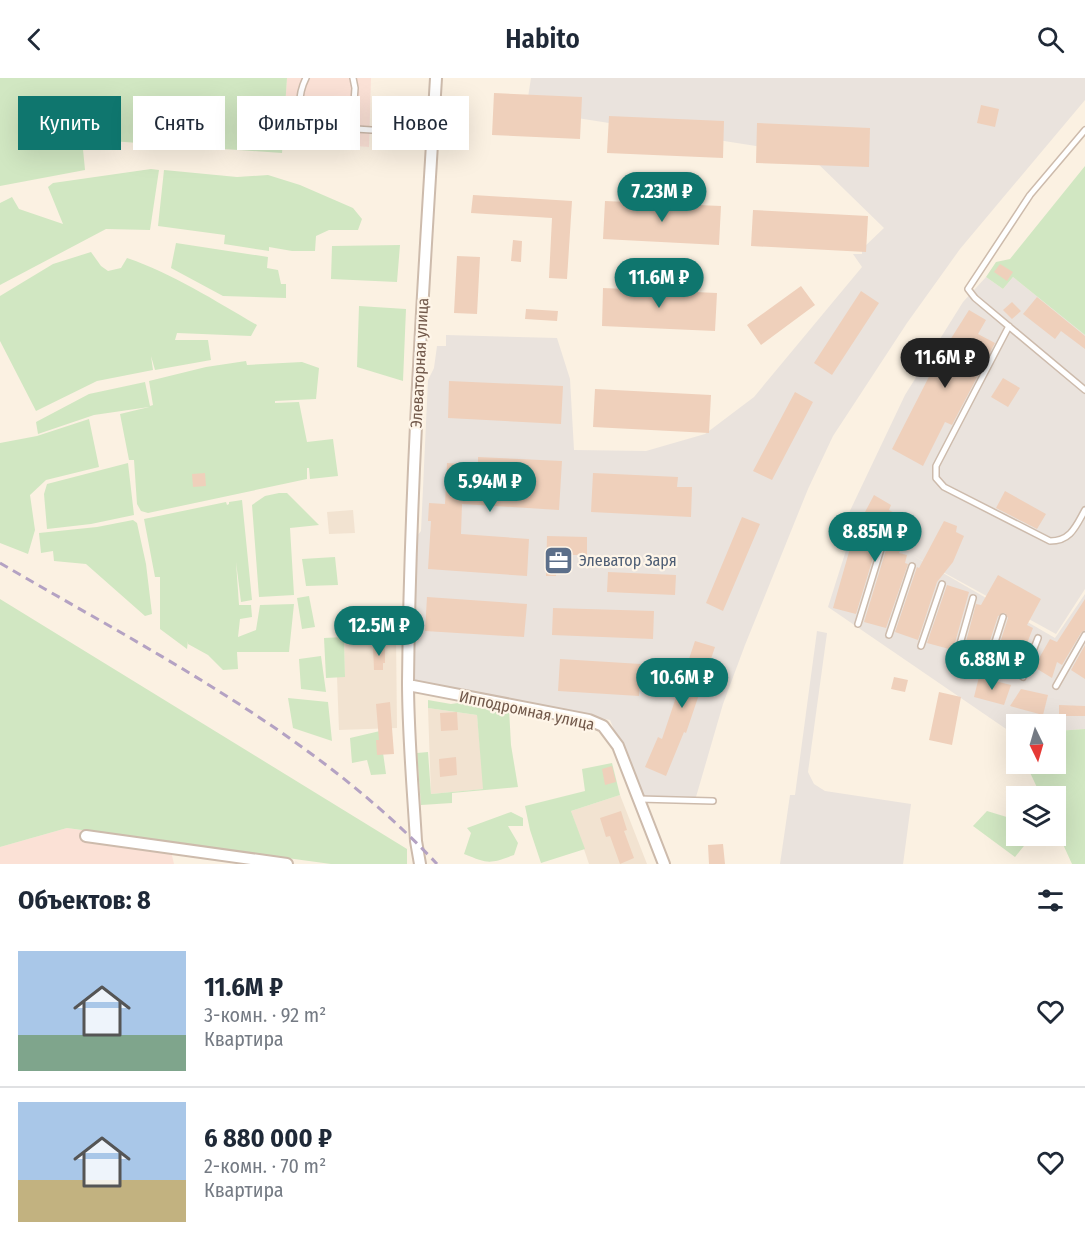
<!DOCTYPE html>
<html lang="ru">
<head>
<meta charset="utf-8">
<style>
  :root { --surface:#fff; --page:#f2f2f3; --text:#1f2937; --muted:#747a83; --line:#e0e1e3; --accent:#0f766e }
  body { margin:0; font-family:"Fira Sans Condensed",sans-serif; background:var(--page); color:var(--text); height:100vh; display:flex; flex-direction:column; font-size:22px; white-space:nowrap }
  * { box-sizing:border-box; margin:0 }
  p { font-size:20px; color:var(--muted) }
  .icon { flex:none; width:33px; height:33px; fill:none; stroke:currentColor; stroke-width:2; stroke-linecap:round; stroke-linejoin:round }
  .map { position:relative; height:786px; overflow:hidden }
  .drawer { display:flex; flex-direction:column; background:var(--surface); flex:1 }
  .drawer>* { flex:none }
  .top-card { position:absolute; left:18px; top:18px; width:600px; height:54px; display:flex; gap:12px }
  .needle { width:39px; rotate:175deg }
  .fabs { position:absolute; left:1006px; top:636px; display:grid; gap:12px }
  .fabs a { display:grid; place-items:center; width:60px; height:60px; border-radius:0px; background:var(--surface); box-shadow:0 6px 24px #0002; font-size:30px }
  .price { position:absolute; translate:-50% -51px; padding:0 14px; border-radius:21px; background:var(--accent); color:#fff; font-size:20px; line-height:39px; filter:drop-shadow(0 2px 3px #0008) }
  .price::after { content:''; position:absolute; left:50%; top:36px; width:18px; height:14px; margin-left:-9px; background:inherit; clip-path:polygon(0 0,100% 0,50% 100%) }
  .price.current { background:#222; color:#fff }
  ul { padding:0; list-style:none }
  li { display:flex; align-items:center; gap:18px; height:150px; padding:0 18px }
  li+li { border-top:2px solid var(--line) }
  li span { display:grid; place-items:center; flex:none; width:168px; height:120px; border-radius:0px; color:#555 }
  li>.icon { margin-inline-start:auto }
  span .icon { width:72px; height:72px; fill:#fffc; stroke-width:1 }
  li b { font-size:26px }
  h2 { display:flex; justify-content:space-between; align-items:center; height:72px; padding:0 18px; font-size:26px }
  .pill { padding:0 21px; border-radius:0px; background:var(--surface); box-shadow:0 6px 24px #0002; font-size:21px; line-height:54px }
  .pill.current { background:var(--accent); color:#fff }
  header { display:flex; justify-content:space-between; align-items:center; height:78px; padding:0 18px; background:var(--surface); font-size:27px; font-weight:600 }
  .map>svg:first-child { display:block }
</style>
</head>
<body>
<header><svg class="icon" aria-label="back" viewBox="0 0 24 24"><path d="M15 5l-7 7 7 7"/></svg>Habito<svg class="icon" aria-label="search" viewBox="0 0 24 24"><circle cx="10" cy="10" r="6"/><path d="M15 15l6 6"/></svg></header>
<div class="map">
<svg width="1085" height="786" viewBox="0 0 1085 786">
  <rect width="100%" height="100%" fill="#fbf1e2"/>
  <path fill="#f2e3d1" d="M353,432L355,455L329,456L327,434Z
    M396,557L397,650L339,652L337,599H345L344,559Z
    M428,630L477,637L484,711L431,716Z
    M620,717L647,786H589L571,733Z"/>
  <path fill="#fbe1d6" d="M287,0H371L369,69L299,63L284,45Z
    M67,750L169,765L174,786H0V769Z"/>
  <path fill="#eae3dd" d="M531,0H1085V22L960,171L907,245L833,358L808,411L745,567L723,626L696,719L642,718L610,642L414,602V530L417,458L421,453L428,302L434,290L437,268H446V257L557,260L570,301L574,372L646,373L705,356L754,319L862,189L853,176H862V171L884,150L808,76L526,32Z
    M986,199L1003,211L1013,199L1085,257V511L1056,556L912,477L1055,560L1085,516V651L1056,653V646H1017V655H1012L828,529L855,444L848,437L905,317L963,224Z
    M817,553L827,555L808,694L814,706L825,713L911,726L903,786H780L790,717H795Z"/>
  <path fill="#d1e7c2" d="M0,0H287L282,75L82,61L85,92L0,108Z
    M1085,88V257L1013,199L1003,211L986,199L996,184L1010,181Z
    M151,91L159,92L150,152L106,151L0,207V125L12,119L19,131L63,146L48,109L53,105Z
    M164,92L237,99L268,97L300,107L353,130L362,141L358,152H329L316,158L315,173H292L269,169V173L224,166L225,157L158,148Z
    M176,165L268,179L267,190L278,192L281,206H286V220L223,218L171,190Z
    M400,167L397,204L331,201L332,168Z
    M91,174L101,188L108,193L121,190L127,180C174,196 215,223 257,247L251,258L177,255L175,262H208L211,282L155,292L151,278L153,292L97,303L36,333L0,263V218L53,186Z
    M359,228L406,231L403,303L357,289Z
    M246,283L247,287L302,284L319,290L316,321L275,323V325L299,324L307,364L333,361L338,398L310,401L309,390H307V401L148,435L141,433L137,426L134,382H129L120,336L149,329L94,337L38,356L36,344L89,316L145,304L150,328L153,327L149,303L206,289Z
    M89,341L99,389L46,402L30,417L35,452L28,476L0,465V365L37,358Z
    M128,385L134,437L91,446L47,451L44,416L47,406Z
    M279,415H287L319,447L290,450L294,517L259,519L252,427L265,418Z
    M242,422L252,522L241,524L236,484L239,527H251L252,539L240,541L238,559L256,552L260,527L294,526L289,574H237L238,591L223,592L208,577L188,566V563L187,571L160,551V499H155L144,441L226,424L227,427L229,426V424Z
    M133,442L137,445L146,486L152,536L145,538L86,486L54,483L53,473L41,475L39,455L97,449Z
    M335,479L338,507L306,508L302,481Z
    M309,518L315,549L302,551L297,520Z
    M0,521L407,771V786H331L67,750L0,769Z
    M344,559L345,599L326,600L324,560Z
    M321,578L326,614L301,611L299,581Z
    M288,620L328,624L332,663L293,650Z
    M428,622L451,626L466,624L509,631L511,667L518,709L452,715V725L421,727L417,675L428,674L431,716L483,711L477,637L428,630Z
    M1085,651V786H1072L1056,751V718H1041L1026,686H1056V653Z
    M380,653L386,696L371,697L367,682L352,685L350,660Z
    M612,685L620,717L571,733L585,771L541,785L530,752L525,728L585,713L582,691Z
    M987,733L1010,740L1016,734L1017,758H1032L1015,779L973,748Z
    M511,734L523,740V748H508L518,765L514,777C489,786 489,786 464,776L471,755L467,750Z"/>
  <path fill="#efd0bb" d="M494,15L582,19L580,61L492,57Z
    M451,21H466V56H451Z
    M981,27L999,31L995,49L977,45Z
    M609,38L724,43L723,80L607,75Z
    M757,45L870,50L869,89L756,85Z
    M473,117L572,123L567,201L549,200L552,140L471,135Z
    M605,123L721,128L719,167L603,161Z
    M753,132L868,138L866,174L751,168Z
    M513,162L522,163L521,184L511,183Z
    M457,178L480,179L477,236L454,235Z
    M1000,186L1013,194L1007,203L994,194Z
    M801,208L815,227L761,267L747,247Z
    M603,210L717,215L715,253L602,248Z
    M861,213L879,225L832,297L814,285Z
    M1037,219L1085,258V271L1061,253L1055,261L1023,236Z
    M1012,224L1021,233L1012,241L1003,232Z
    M526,231L558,233L557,243L525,241Z
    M969,232L986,242L978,256L995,265L952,347L945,344L923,388L892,371L938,281Z
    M1003,300L1020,310L1008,329L991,319Z
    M449,303L563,308L561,346L448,340Z
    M595,311L711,317L709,355L593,349Z
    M795,314L813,324L772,402L753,393Z
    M478,379L562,383L559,432L462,426L461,456L529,461L527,498L428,491L431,443H428L429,425L445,426L447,385L478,387Z
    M205,395L206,408L193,409L192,396Z
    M593,395L678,399L677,409H692L691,439L591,434Z
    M1005,413L1046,436L1037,451L996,430Z
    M874,417L891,427L889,432L907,442L905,446L911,450L899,475L907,477L905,485L908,486L886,550L864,544L886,472L883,467L876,470L856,536L833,530L855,453Z
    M742,439L760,446L723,533L706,525Z
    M944,443L957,448L956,454L964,458L953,484L937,504L918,562L895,554L917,489L919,490Z
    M547,458L587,459V477H568V488H556V498H546Z
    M608,494L676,497L675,517L607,514Z
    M998,497L1041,521L1027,547L1033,550L1016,594L994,584L1008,540L1005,535L998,538L984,581L963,575L976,526L981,527Z
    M947,507L969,514L953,572L927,565Z
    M427,519L527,526L524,559L425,553Z
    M1085,521V552L1081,555L1062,587L1057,584L1052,600L1034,589L1050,561L1057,564Z
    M553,530L654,533L653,561L552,557Z
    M695,563L715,569L686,655L684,654L666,698L645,689L658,659L662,661Z
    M379,565L385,569V585H383V592H374L373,569Z
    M1085,567V601L1071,592Z
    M560,581L641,586L639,618L558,613Z
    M894,599L908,602L905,614L891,611Z
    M979,599L1011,607L1004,627L974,619Z
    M1021,611L1048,617L1043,637L1010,628Z
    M939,614L961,619L952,667L929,662Z
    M390,624L394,676L377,677L376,662H379L376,626Z
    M1059,627L1085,628V638H1059Z
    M457,634L458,652L441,653L440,635Z
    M456,679L457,697L440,699L439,681Z
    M612,688L616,704L605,707L602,691Z
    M621,733L627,752L624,753L634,780L620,786L610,758L606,759L600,740Z
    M723,766L725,786H709L708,767Z"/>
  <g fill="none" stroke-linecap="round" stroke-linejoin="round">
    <defs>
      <path id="lane" d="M306,0C299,14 295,39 310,48L433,56
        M352,52L355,10L353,0
        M1085,52L1030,117L968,211L975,220L1085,312
        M1009,248L936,388V400L944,409L1050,463C1071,463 1076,448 1085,432
        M858,546L881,471
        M889,557L912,488
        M921,568L942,506
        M956,580L973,520
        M987,589L1003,539
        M1023,599L1038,560
        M1056,608L1085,557
        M639,721L713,723"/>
      <path id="street" d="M408,607L589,642L603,648L618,668L664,786
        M86,758L287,786
        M420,786L416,763C413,711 408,657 408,604C410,403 424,201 436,0"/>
    </defs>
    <use href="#lane" stroke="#cdbbac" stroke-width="8"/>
    <use href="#street" stroke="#cdbbac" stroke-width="14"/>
    <use href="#lane" stroke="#fff" stroke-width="5"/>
    <use href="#street" stroke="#fff" stroke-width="10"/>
    <path stroke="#b4a2c3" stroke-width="3" stroke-dasharray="9 6" stroke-linecap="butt" d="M0,485C152,574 315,656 437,786"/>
  </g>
  <defs>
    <symbol id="office-square" viewBox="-11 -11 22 22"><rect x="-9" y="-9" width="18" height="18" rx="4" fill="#5c6f8a" stroke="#fef5e8"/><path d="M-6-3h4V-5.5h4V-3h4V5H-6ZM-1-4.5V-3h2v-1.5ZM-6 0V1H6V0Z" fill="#fff"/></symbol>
  </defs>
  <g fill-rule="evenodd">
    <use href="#office-square" x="542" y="466" width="33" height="33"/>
  </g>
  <g text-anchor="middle" stroke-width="4.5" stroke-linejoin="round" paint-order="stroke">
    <g font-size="16" fill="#71584a" stroke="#fef5e8">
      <text transform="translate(419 285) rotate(-87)" y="6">Элеваторная улица</text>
      <text transform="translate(527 632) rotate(12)" y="6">Ипподромная улица</text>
    </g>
    <g font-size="16" fill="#4e5e75" stroke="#fef5e8" text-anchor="start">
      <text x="579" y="488">Элеватор Заря</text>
    </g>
  </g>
</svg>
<div class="fabs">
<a><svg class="needle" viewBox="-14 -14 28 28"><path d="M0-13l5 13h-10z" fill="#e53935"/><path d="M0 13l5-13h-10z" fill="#747a83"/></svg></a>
<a><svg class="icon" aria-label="layers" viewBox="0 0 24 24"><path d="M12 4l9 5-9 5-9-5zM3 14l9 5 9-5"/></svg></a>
</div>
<b class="price" style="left:662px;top:145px">7.23M ₽</b>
<b class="price" style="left:659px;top:231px">11.6M ₽</b>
<b class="price current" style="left:945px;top:311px">11.6M ₽</b>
<b class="price" style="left:490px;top:435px">5.94M ₽</b>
<b class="price" style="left:875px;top:485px">8.85M ₽</b>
<b class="price" style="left:379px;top:579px">12.5M ₽</b>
<b class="price" style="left:992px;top:613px">6.88M ₽</b>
<b class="price" style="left:682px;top:631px">10.6M ₽</b>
<div class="top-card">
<a class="pill current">Купить</a>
<a class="pill">Снять</a>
<a class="pill">Фильтры</a>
<a class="pill">Новое</a>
</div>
</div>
<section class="drawer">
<h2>Объектов: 8<svg class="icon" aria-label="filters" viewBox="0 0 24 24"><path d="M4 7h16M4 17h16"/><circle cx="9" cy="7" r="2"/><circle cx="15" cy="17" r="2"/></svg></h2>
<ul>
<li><span style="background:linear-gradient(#a9c7e8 70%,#7fa58c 0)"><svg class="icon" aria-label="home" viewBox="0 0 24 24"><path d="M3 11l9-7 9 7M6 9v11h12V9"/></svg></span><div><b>11.6M ₽</b><p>3-комн. · 92 m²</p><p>Квартира</p></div><svg class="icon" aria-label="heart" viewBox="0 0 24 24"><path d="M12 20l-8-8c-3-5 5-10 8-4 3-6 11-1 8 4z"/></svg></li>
<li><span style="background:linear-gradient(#a9c7e8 65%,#c2b280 0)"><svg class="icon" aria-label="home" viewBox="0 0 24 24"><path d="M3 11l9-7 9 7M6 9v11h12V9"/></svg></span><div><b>6 880 000 ₽</b><p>2-комн. · 70 m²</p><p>Квартира</p></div><svg class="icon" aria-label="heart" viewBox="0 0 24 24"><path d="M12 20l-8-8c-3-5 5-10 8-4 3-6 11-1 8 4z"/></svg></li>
</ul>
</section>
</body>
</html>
